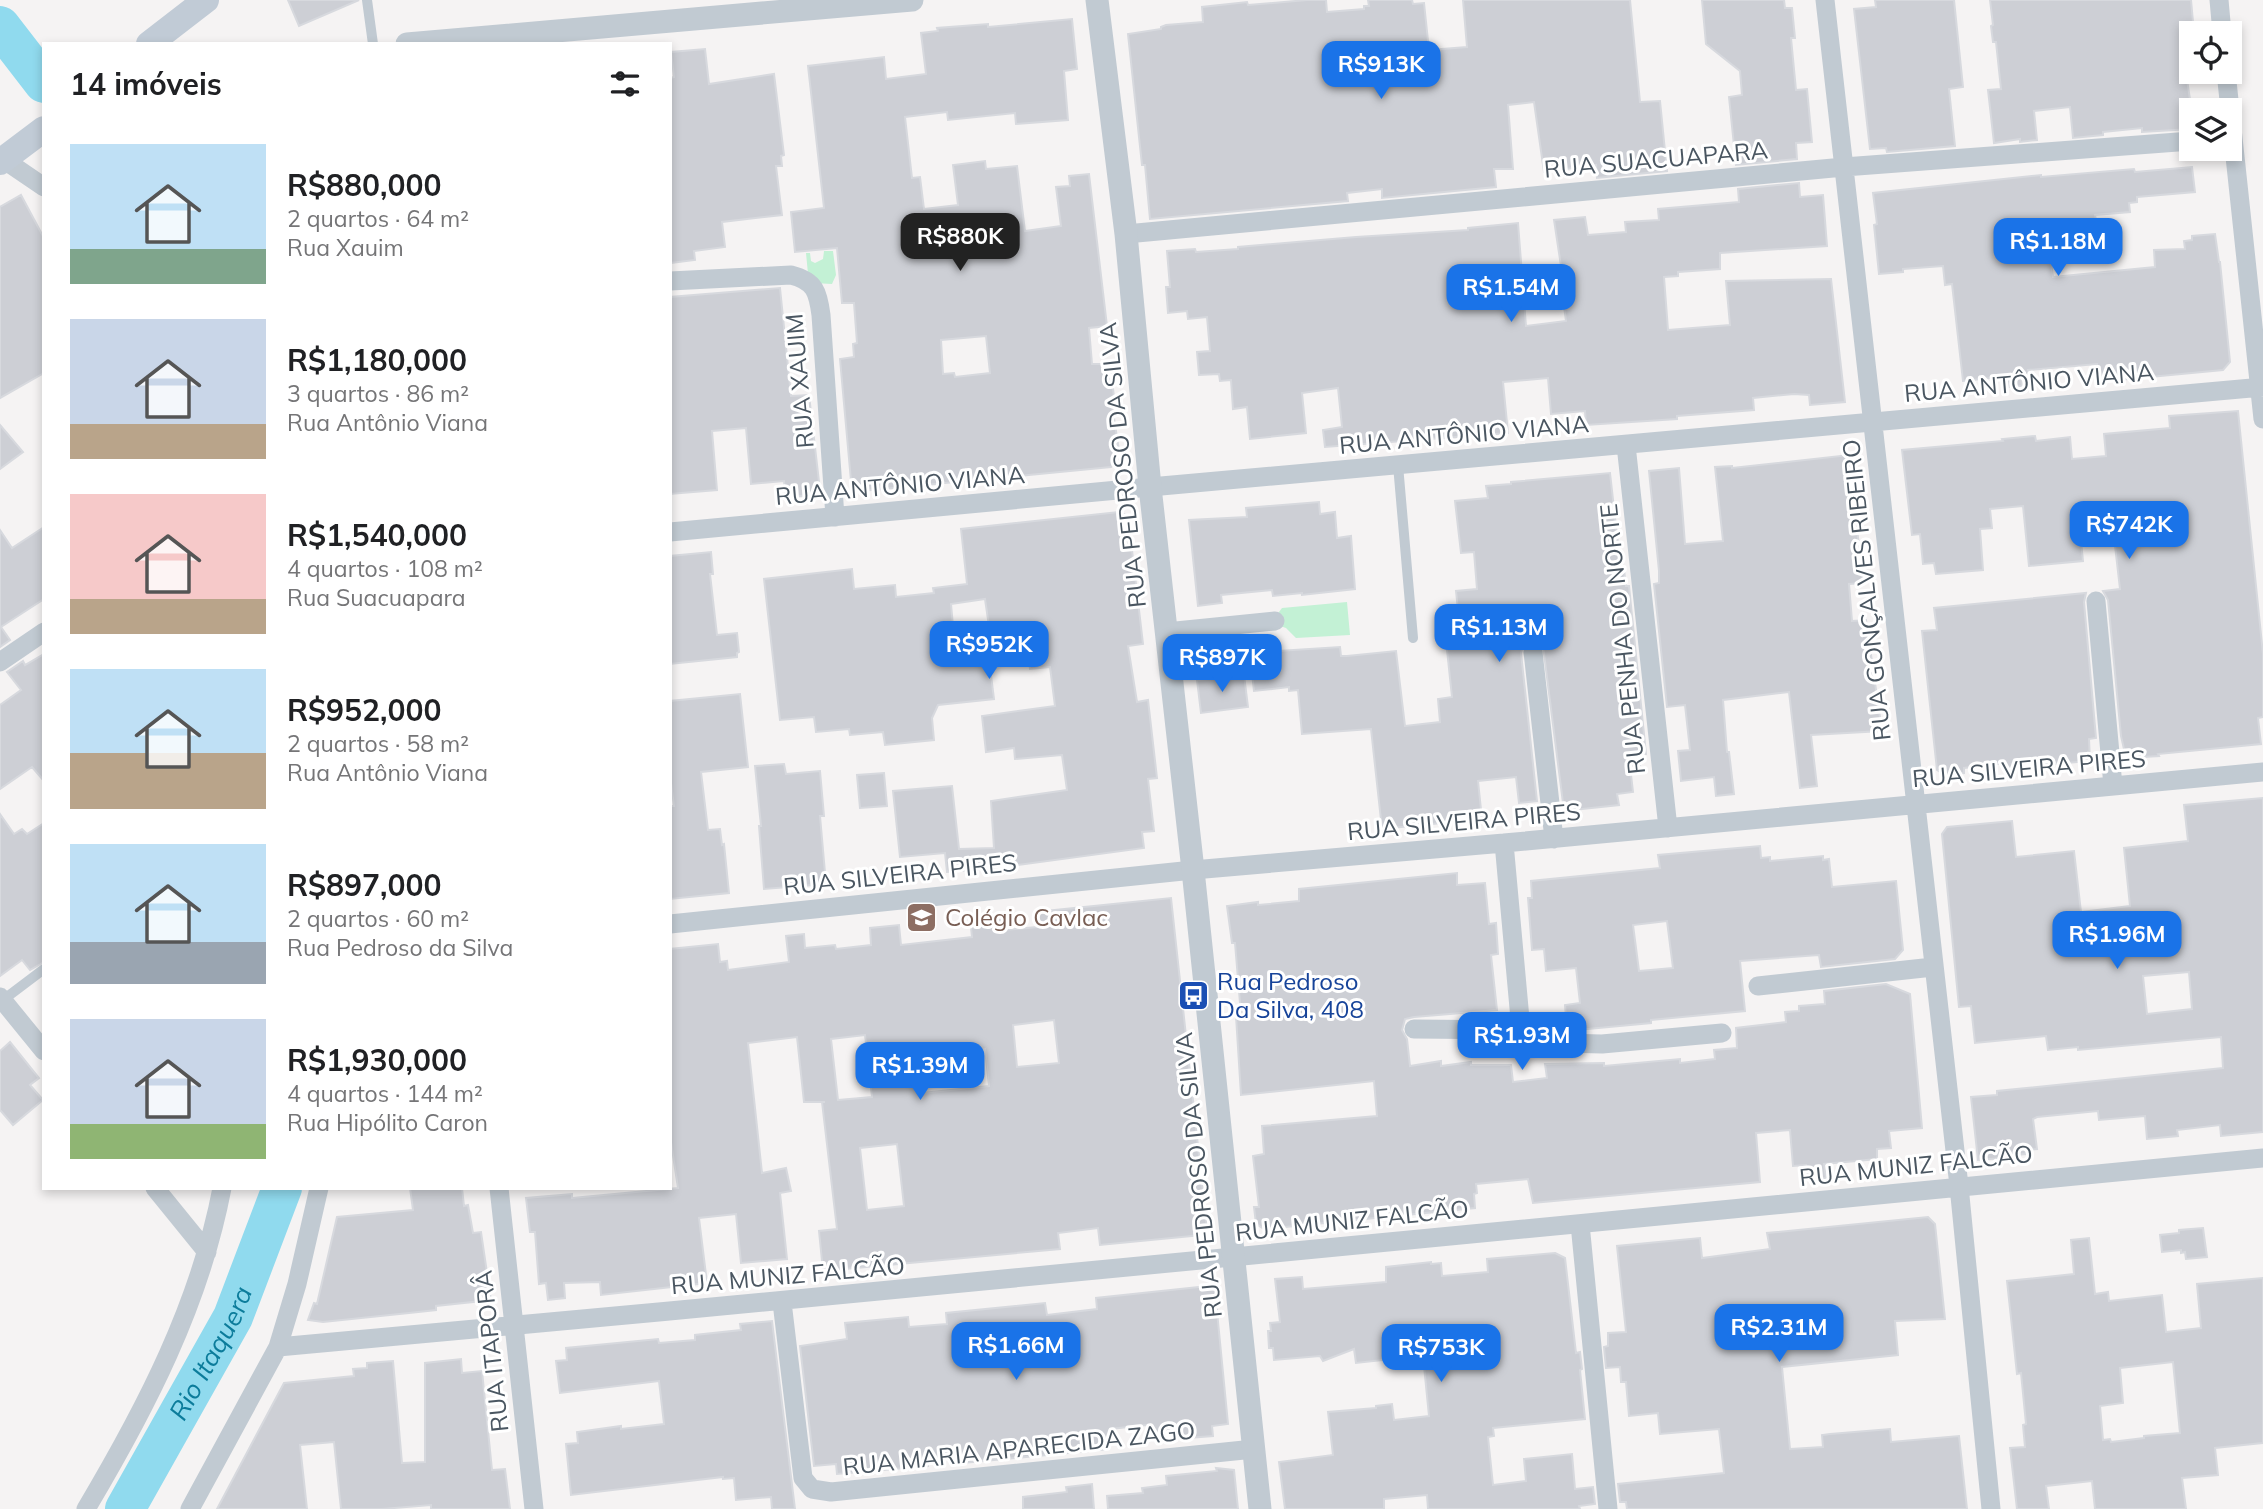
<!DOCTYPE html>
<html lang="pt">
<head>
<meta charset="utf-8">
<style>
  :root { --surface:#fff; --page:#f6f6f6; --text:#202124; --muted:#757577; --accent:#1a73e8 }
  body { margin:0; font-family:Mulish,sans-serif; background:var(--page); color:var(--text); height:100vh; display:flex; flex-direction:column; font-size:26px; white-space:nowrap }
  * { box-sizing:border-box; margin:0 }
  p { font-size:23px; color:var(--muted) }
  .icon { flex:none; width:38px; height:38px; fill:none; stroke:currentColor; stroke-width:2; stroke-linecap:round; stroke-linejoin:round }
  .map { position:relative; flex:1; overflow:hidden }
  .details { position:absolute; left:42px; top:42px; width:630px; height:1148px; display:flex; flex-direction:column; background:var(--surface); border-radius:0px; box-shadow:0 4px 10px #0003 }
  .details>* { flex:none }
  .fabs { position:absolute; left:2179px; top:21px; display:grid; gap:14px }
  .fabs a { display:grid; place-items:center; width:63px; height:63px; border-radius:0px; background:var(--surface); box-shadow:0 4px 10px #0003; font-size:35px }
  .price { position:absolute; translate:-50% -60px; padding:0 16px; border-radius:14px; background:var(--accent); color:#fff; font-size:23px; line-height:46px; filter:drop-shadow(0 2px 4px #0008) }
  .price::after { content:''; position:absolute; left:50%; top:42px; width:21px; height:16px; margin-left:-10px; background:inherit; clip-path:polygon(0 0,100% 0,50% 100%) }
  .price.current { background:#222; color:#fff }
  ul { padding:0; list-style:none }
  li { display:flex; align-items:center; gap:21px; height:175px; padding:0 28px }
  li span { display:grid; place-items:center; flex:none; width:196px; height:140px; border-radius:0px; color:#555 }
  li>.icon { margin-inline-start:auto }
  span .icon { width:84px; height:84px; fill:#fffc; stroke-width:1 }
  li b { font-size:30px }
  h2 { display:flex; justify-content:space-between; align-items:center; height:84px; padding:0 28px; font-size:30px }
  .map>svg:first-child { display:block }
</style>
</head>
<body>
<div class="map">
<svg width="2263" height="1509" viewBox="0 0 2263 1509">
  <rect width="100%" height="100%" fill="#f5f3f3"/>
  <path fill="#c3f1d5" d="M824,251H833L836,275L832,284L813,283L808,274L806,253H810L811,261L815,263L823,259Z
    M1347,602L1350,635L1296,638L1286,628L1280,626L1279,612L1282,608Z"/>
  <g fill="none" stroke-linecap="round" stroke-linejoin="round">
    <g stroke="#90daee" stroke-width="40">
      <path d="M0,26L44,83"/>
      <path id="s1" d="M125,1509L233,1317L282,1188"/>
    </g>
  </g>
  <path fill="#cdcfd5" stroke="#d7d9de" stroke-width="2" fill-rule="evenodd" d="M288,0H359L299,26Z
    M1307,0H1326L1327,12L1364,9V6H1369L1368,0H1412L1413,4L1424,3L1429,50L1467,47L1463,0H1630L1640,102L1660,101L1667,171L1597,178L1596,165L1544,172L1534,102L1508,105L1513,169H1494L1496,187L1382,198V189L1347,193L1348,201L1150,219L1145,165H1142L1128,34L1161,29V27L1166,25L1203,22L1202,7L1247,2L1248,5Z
    M1702,0H1784L1785,8H1792L1795,38H1791L1796,90L1807,89L1812,142L1796,143L1797,159L1736,165L1729,97L1742,95L1740,71L1706,44Z
    M1875,0H1954L1963,87L1949,89L1955,146L1887,152L1886,148L1870,149L1854,9L1876,7Z
    M1990,0H2191L2194,33H2191V65L2185,66L2191,106V129L2142,132V128L2103,132V135L2073,138L2070,107L2034,111L2037,140L2020,142V139L1994,143L1988,90L2001,89L1996,42H1993L1991,26L1993,25Z
    M1072,19L1077,69L1064,71L1068,120L1016,124L1015,113L948,120L947,112L905,117L912,178L920,177L924,209L958,205L953,165L985,161L986,169L1017,166L1025,231L1061,226L1056,187L1070,186L1069,176L1089,174L1107,326L1089,328L1092,364H1110L1115,405H1112L1120,457L1111,467L852,492L840,359L854,357L853,344L857,343L854,303H842L837,248L795,252L791,212L824,208L808,66L884,57L886,79L926,74L921,33L938,31L937,28L988,24V27ZM986,336L990,373L955,377L954,373L943,374L941,340Z
    M705,49L709,84L774,74L784,155L781,156L782,166H776L782,215L722,222L725,247L694,251L695,260L670,263V78L674,77L671,52Z
    M2192,167L2195,192L2137,197V202L2129,203L2130,212L2095,215L2096,220L2046,224L2053,277L2155,267L2154,250L2185,249L2184,241L2192,240V236L2215,234L2219,262H2220L2230,362L2223,370L2098,382L2097,364L2028,370L2029,374L2021,375L2022,386L2004,387L2000,377L1963,381L1952,284L1945,285L1943,266L1903,269V272L1879,274L1874,225L1877,224L1873,193L2041,175V177L2134,169L2135,172Z
    M1799,183L1800,197L1823,195L1827,246L1720,253V269L1678,272V276L1664,277L1668,330L1730,325L1726,281L1831,279L1845,402L1810,405L1809,395L1794,394L1753,398L1754,410L1677,416V419L1586,425L1585,411L1551,414L1548,378L1503,382L1508,433L1325,447L1323,430L1342,427L1338,388L1302,393L1306,433L1250,439L1247,407L1233,409L1231,380L1220,381L1219,374L1199,375L1197,352L1210,351L1207,317L1188,319L1187,311L1168,313L1166,287H1170L1167,251L1195,249L1196,252L1238,249V247L1356,237L1468,230V228L1518,223L1526,326L1566,321L1563,299H1566L1554,220L1585,217L1588,235L1626,232L1625,222L1659,220L1658,209L1739,202L1738,189Z
    M21,195L44,238V373L0,398V207Z
    M780,288L791,396L809,395L819,482H815L816,494L786,498L784,481L751,484L746,428L712,431L717,490L670,494V297Z
    M2238,411L2263,654V717L2258,718L2261,744L2158,754L2159,756L2126,758L2121,736L2108,600L2103,591L2120,589L2114,537L2081,541L2083,561L2029,566L2023,506L1990,509L1992,528L1980,529L1983,570L1936,574L1934,563L1923,564L1920,534L1912,535L1902,450L2003,441L2002,439L2035,436L2036,441L2070,437L2072,459L2106,456L2104,434L2170,428L2169,416Z
    M0,425L23,452L0,469Z
    M1849,455L1863,583L1849,584L1852,621L1866,620L1882,731L1811,735L1817,786L1800,788L1789,692L1723,700L1727,752H1729L1734,794L1716,796L1714,777L1681,781L1678,751L1690,750L1685,705L1667,707L1654,584L1659,583V571L1649,471L1679,468L1685,544L1723,541L1715,467L1732,466V468Z
    M1610,473L1621,570H1624L1626,586H1629L1646,754L1639,756L1640,765L1630,766L1633,792L1617,794L1619,805L1564,811L1543,646L1553,645L1550,610L1516,614L1519,646H1523L1521,653L1537,801L1519,803L1516,777L1478,781L1482,819L1382,829L1371,729L1302,734L1298,690L1289,691V687L1254,691L1249,648L1257,647L1256,641L1277,639L1278,651L1340,647L1341,656H1347L1396,651L1405,726L1440,722L1438,699L1452,697L1443,612L1458,610L1456,591L1477,589L1474,552L1461,553L1455,501L1488,498L1486,486L1511,484V482Z
    M1319,502L1320,514L1335,512L1337,538L1351,536L1355,589L1302,595V593L1273,596L1272,590L1221,595L1222,603L1198,606L1189,520L1247,517L1246,508Z
    M1119,512L1128,516L1143,644L1128,646L1137,702L1148,700L1157,778L1148,779L1154,831L1142,832L1144,848L996,868L947,872L945,853L900,857L893,791L952,786L959,849L994,848L991,801L1067,790L1062,755L1015,759L1014,748L986,752L982,716L1055,706L1050,667L1030,669L1029,661L990,667L994,699L938,705L932,718L934,740L885,745L883,732L850,735L849,729L816,732L814,717L780,720L764,579L852,569L854,589L895,585L896,597L934,593L933,588L967,584L961,529ZM985,599L990,633L954,637L951,604Z
    M44,527V599L1,627L10,640L0,647V530L12,548Z
    M711,552L713,574H710L717,635L737,633L739,652L737,653V657L670,664V556Z
    M2086,593L2084,602L2096,738L2089,739L2090,761L2006,768V763L1964,768V773L1945,775L1937,770L1922,631L1937,630L1934,608Z
    M44,654V781L32,767L0,789V705L21,690L7,672L23,661L25,665Z
    M1244,675L1248,707L1201,713L1197,680Z
    M740,694L748,767L701,772L708,830L720,829L722,845L724,844L729,893L670,899V806H674L670,776V701Z
    M784,764L786,774L820,771L824,816H820L826,884L764,889L759,826H761L755,766Z
    M884,773L887,806L860,808L857,775Z
    M2263,798V1132L2221,1136L2220,1125L2177,1130L2178,1136L2147,1139L2145,1116L2099,1120L2098,1111L2037,1117L2033,1119L2037,1149L2025,1150L2026,1154L2015,1155V1157L1978,1160L1971,1097L1997,1095V1091L2223,1068L2221,1037L2078,1050V1047L2048,1050L2046,1036L1975,1043L1971,1006L1959,1007L1942,834L1947,827L2012,821L2016,857L2074,851L2081,912L2130,906L2124,848L2188,841L2184,805ZM2189,972L2192,1009L2147,1014L2143,976Z
    M0,814L14,834L22,829L27,834L44,823V962L30,970L22,960L0,976Z
    M1760,846L1761,858L1770,857V861L1823,856V860L1829,859L1832,887L1896,881L1903,950L1895,959L1821,967L1819,955L1740,961L1745,1011L1651,1020V1023L1567,1031L1565,1005L1580,1003L1576,968L1546,971L1544,949L1532,950L1528,898H1532L1531,881L1660,868L1658,855ZM1667,921L1673,968L1639,971L1633,925Z
    M1457,873V885L1485,883L1489,924L1496,923L1498,954L1491,955L1497,1010L1414,1017L1405,1019L1402,1030L1407,1039L1410,1066L1441,1061V1066L1471,1062V1065H1511L1513,1082L1547,1078L1545,1064L1604,1063V1066L1680,1059V1063L1715,1059L1714,1050L1737,1048L1736,1028L1786,1022L1785,1012L1799,1011V1006L1825,1004L1824,991L1886,984L1910,994L1922,1128L1889,1131L1891,1148L1877,1149V1159L1824,1164L1826,1178L1809,1179L1806,1165L1793,1166L1790,1130L1756,1133L1760,1182L1533,1203L1528,1179L1476,1184L1477,1193L1474,1194L1475,1208L1264,1229L1256,1224L1254,1207H1259L1253,1156L1264,1154L1262,1126L1377,1116L1374,1081L1241,1095L1236,1016L1241,1015L1235,943H1232L1227,906L1258,902V905L1299,901V889Z
    M1171,898L1207,1229L1202,1235L1100,1245L1098,1228L1058,1233L1060,1249L823,1271L819,1231L837,1229L822,1102H825H804L797,1037L748,1043L762,1173L786,1168L791,1191L780,1193L787,1259L741,1263L736,1214L699,1218L707,1283L601,1295L600,1282L564,1283L565,1298L548,1300L546,1283L539,1284L535,1232H530L526,1198L572,1194V1198L678,1188L670,1136V949L718,944L720,962L727,961L728,970L789,962L786,936L804,934L805,948L835,945L836,949L871,945L870,928L899,925L901,945L972,937L970,918L1002,915L1004,930L1037,927L1036,912ZM1054,1020L1059,1063L1017,1067L1013,1025ZM865,1035L872,1097L838,1100L831,1039ZM985,1049L989,1086L922,1093L918,1057ZM897,1144L904,1206L867,1210L860,1148Z
    M10,1042L39,1078L30,1085L43,1100L13,1125L0,1110V1051Z
    M410,1188H462L464,1206L468,1205L473,1233L481,1232L491,1300L436,1306V1310L409,1313L323,1322L308,1320L314,1303L317,1304L337,1217L413,1210Z
    M1928,1217L1935,1224L1945,1319L1895,1321L1898,1355L1782,1367L1790,1449L1823,1447L1822,1435L1830,1434L1890,1429L1891,1442L1959,1436L1967,1509H1627L1626,1502H1620L1618,1484L1724,1473L1719,1429L1660,1434L1658,1413L1629,1416L1626,1382H1621L1620,1367L1606,1368L1604,1347L1608,1346V1333L1626,1332L1617,1246L1700,1238L1702,1258L1770,1249L1767,1233Z
    M2203,1228L2207,1257L2186,1259L2185,1252L2181,1253V1250L2162,1252L2160,1235L2179,1233V1230Z
    M2089,1238L2095,1294L2108,1292L2109,1301L2162,1295L2166,1332L2201,1328L2197,1284L2263,1278V1443L2215,1448L2218,1475L2182,1478L2186,1509H2095L2092,1481L2046,1486L2049,1509H2017L2010,1448L2025,1447L2023,1425L2026,1424L2021,1373L2017,1374L2007,1281L2074,1274L2071,1240ZM2173,1362L2180,1433L2144,1436V1438L2111,1442L2110,1439L2103,1440L2100,1406L2123,1403L2120,1368Z
    M1555,1253L1565,1258L1576,1353L1580,1352L1582,1369L1580,1370L1585,1419L1493,1428L1494,1436L1488,1437L1493,1485L1526,1481L1524,1459L1572,1454L1575,1489L1593,1487L1595,1504L1579,1506L1580,1509H1428L1427,1495L1384,1499V1509H1285L1279,1462L1333,1455L1328,1412L1376,1408V1406L1392,1404L1394,1420L1429,1416L1424,1366L1417,1367V1360L1411,1361L1410,1357L1356,1363L1354,1349L1323,1361L1320,1356L1274,1360L1273,1348H1269L1268,1331H1271L1270,1323L1280,1322L1275,1279L1302,1277L1303,1289L1386,1282V1267L1431,1262V1264L1441,1263L1442,1276L1488,1272L1487,1259Z
    M1208,1286L1215,1291L1228,1424L1212,1426L1213,1436L1149,1441L1147,1425L1110,1429L1112,1444H1109V1449L963,1463L962,1457L927,1461L928,1466L837,1474L836,1464L814,1466L800,1346L847,1339L845,1323L908,1317L909,1327L947,1324L946,1313L1045,1303L1047,1315L1097,1309L1096,1298Z
    M772,1321L795,1509H772L771,1497L736,1500L734,1478L723,1479V1477L571,1495L566,1444L578,1443L577,1432L621,1426V1429L664,1424L659,1381L560,1393L556,1361L567,1360L566,1348L658,1339L659,1343L695,1340V1335L741,1330L740,1324Z
    M461,1359L462,1373L482,1371L492,1470L505,1469L510,1509H431V1505L382,1509H341L334,1442L300,1445L307,1509H217L284,1383L354,1376L353,1369L367,1368V1363L393,1361L402,1463L425,1462V1363Z
    M1216,1468L1234,1470L1238,1509H1108L1107,1496L1143,1493L1142,1488L1167,1485L1166,1476L1217,1471Z
    M1092,1484L1094,1509H1023V1497L1067,1492L1066,1487Z"/>
  <g fill="none" stroke-linecap="round" stroke-linejoin="round">
    <path stroke="#c1cad2" stroke-width="10" d="M367,0L373,44
      M1398,465L1413,638
      M3,1000L44,969"/>
    <path stroke="#c1cad2" stroke-width="19" d="M1825,0L1959,1186L1991,1509
      M2219,0L2222,33
      M2226,72L2263,419
      M3,159L44,187
      M1126,234L1844,167L2191,141
      M670,281L791,275C815,281 818,292 821,315L835,517
      M1626,445L1668,828
      M670,532L1150,487L2263,387
      M2096,601L2113,786
      M1166,632L1275,621
      M1533,652L1554,839
      M0,662L44,632
      M1504,843L1521,1030L1561,1043L1602,1044L1722,1033
      M670,924L1193,870L1504,843L2263,772
      M1758,986L1933,967
      M0,997L44,1051
      M1414,1029L1521,1030
      M155,1188L207,1252
      M499,1188L534,1509
      M1580,1224L1608,1509
      M782,1302L803,1478L812,1489L831,1492L1254,1449
      M278,1347C940,1288 1601,1219 2263,1158
      M86,1509C146,1408 200,1304 222,1188
      M190,1509L278,1347L297,1284L319,1188"/>
    <path stroke="#c1cad2" stroke-width="23" d="M1097,0L1126,234L1150,487L1193,870L1260,1509
      M407,44L912,0"/>
    <path stroke="#c1cbd6" stroke-width="26" d="M149,44L206,0
      M0,162L44,129"/>
  </g>
  <defs>
    <symbol id="school-square" viewBox="-11 -11 22 22"><rect x="-9" y="-9" width="18" height="18" rx="4" fill="#8d6e63" stroke="#fff"/><path d="M0-5L7-2L0 1L-7-2ZM-4 1L0 2.5L4 1V4Q0 6-4 4Z" fill="#fff"/></symbol>
    <symbol id="bus-square" viewBox="-11 -11 22 22"><rect x="-9" y="-9" width="18" height="18" rx="4" fill="#1a4fb4" stroke="#fff"/><path d="M-5-6H5V4H4V6H2V4H-2V6H-4V4H-5ZM-3.5-4V0h7V-4ZM-3.5 1.2v1.5H-2V1.2ZM2 1.2v1.5H3.5V1.2Z" fill="#fff"/></symbol>
  </defs>
  <g fill-rule="evenodd">
    <use href="#school-square" x="904" y="900" width="35" height="35"/>
    <use href="#bus-square" x="1176" y="978" width="35" height="35"/>
  </g>
  <g text-anchor="middle" stroke-width="6" stroke-linejoin="round" paint-order="stroke">
    <g font-size="24" fill="#4a5661" stroke="#fff">
      <text transform="translate(1656 160) rotate(-5)" y="8">RUA SUACUAPARA</text>
      <text transform="translate(800 381) rotate(-95)" y="8">RUA XAUIM</text>
      <text transform="translate(2029 383) rotate(-5)" y="8">RUA ANTÔNIO VIANA</text>
      <text transform="translate(1464 435) rotate(-5)" y="8">RUA ANTÔNIO VIANA</text>
      <text transform="translate(1123 465) rotate(-96)" y="8">RUA PEDROSO DA SILVA</text>
      <text transform="translate(900 486) rotate(-5)" y="8">RUA ANTÔNIO VIANA</text>
      <text transform="translate(1867 590) rotate(-96)" y="8">RUA GONÇALVES RIBEIRO</text>
      <text transform="translate(1623 639) rotate(-96)" y="8">RUA PENHA DO NORTE</text>
      <text transform="translate(2029 769) rotate(-5)" y="8">RUA SILVEIRA PIRES</text>
      <text transform="translate(1464 822) rotate(-5)" y="8">RUA SILVEIRA PIRES</text>
      <text transform="translate(900 875) rotate(-6)" y="8">RUA SILVEIRA PIRES</text>
      <text transform="translate(1916 1166) rotate(-6)" y="8">RUA MUNIZ FALCÃO</text>
      <text transform="translate(1199 1175) rotate(-96)" y="8">RUA PEDROSO DA SILVA</text>
      <text transform="translate(1352 1221) rotate(-6)" y="8">RUA MUNIZ FALCÃO</text>
      <text transform="translate(788 1276) rotate(-5)" y="8">RUA MUNIZ FALCÃO</text>
      <text transform="translate(492 1351) rotate(-96)" y="8">RUA ITAPORÂ</text>
      <text transform="translate(1019 1449) rotate(-6)" y="8">RUA MARIA APARECIDA ZAGO</text>
    </g>
    <g font-size="24" fill="#785e54" stroke="#fff" text-anchor="start">
      <text x="945" y="926">Colégio Cavlac</text>
    </g>
    <g font-size="24" fill="#164399" stroke="#fff" text-anchor="start">
      <text x="1217" y="990">Rua Pedroso<tspan x="1217" dy="28">Da Silva, 408</tspan></text>
    </g>
    <g font-size="26" font-style="italic" fill="#0c7c9b" stroke="#fff">
      <text dy="9" stroke="none"><textPath href="#s1" startOffset="178">Rio Itaquera</textPath></text>
    </g>
  </g>
</svg>
<div class="fabs">
<a><svg class="icon" aria-label="locate" viewBox="0 0 24 24"><circle cx="12" cy="12" r="6"/><path d="M12 2v4M12 18v4M2 12h4M18 12h4"/></svg></a>
<a><svg class="icon" aria-label="layers" viewBox="0 0 24 24"><path d="M12 4l9 5-9 5-9-5zM3 14l9 5 9-5"/></svg></a>
</div>
<b class="price" style="left:1381px;top:101px">R$913K</b>
<b class="price current" style="left:960px;top:273px">R$880K</b>
<b class="price" style="left:2058px;top:278px">R$1.18M</b>
<b class="price" style="left:1511px;top:324px">R$1.54M</b>
<b class="price" style="left:2129px;top:561px">R$742K</b>
<b class="price" style="left:1499px;top:664px">R$1.13M</b>
<b class="price" style="left:989px;top:681px">R$952K</b>
<b class="price" style="left:1222px;top:694px">R$897K</b>
<b class="price" style="left:2117px;top:971px">R$1.96M</b>
<b class="price" style="left:1522px;top:1072px">R$1.93M</b>
<b class="price" style="left:920px;top:1102px">R$1.39M</b>
<b class="price" style="left:1779px;top:1364px">R$2.31M</b>
<b class="price" style="left:1016px;top:1382px">R$1.66M</b>
<b class="price" style="left:1441px;top:1384px">R$753K</b>
<section class="details">
<h2>14 imóveis<svg class="icon" aria-label="filters" viewBox="0 0 24 24"><path d="M4 7h16M4 17h16"/><circle cx="9" cy="7" r="2"/><circle cx="15" cy="17" r="2"/></svg></h2>
<ul>
<li><span style="background:linear-gradient(#bfe0f5 75%,#7fa58c 0)"><svg class="icon" aria-label="home" viewBox="0 0 24 24"><path d="M3 11l9-7 9 7M6 9v11h12V9"/></svg></span><div><b>R$880,000</b><p>2 quartos · 64 m²</p><p>Rua Xauim</p></div></li>
<li><span style="background:linear-gradient(#c9d6e8 75%,#b9a48a 0)"><svg class="icon" aria-label="home" viewBox="0 0 24 24"><path d="M3 11l9-7 9 7M6 9v11h12V9"/></svg></span><div><b>R$1,180,000</b><p>3 quartos · 86 m²</p><p>Rua Antônio Viana</p></div></li>
<li><span style="background:linear-gradient(#f6c9c9 75%,#b9a48a 0)"><svg class="icon" aria-label="home" viewBox="0 0 24 24"><path d="M3 11l9-7 9 7M6 9v11h12V9"/></svg></span><div><b>R$1,540,000</b><p>4 quartos · 108 m²</p><p>Rua Suacuapara</p></div></li>
<li><span style="background:linear-gradient(#bfe0f5 60%,#b9a48a 0)"><svg class="icon" aria-label="home" viewBox="0 0 24 24"><path d="M3 11l9-7 9 7M6 9v11h12V9"/></svg></span><div><b>R$952,000</b><p>2 quartos · 58 m²</p><p>Rua Antônio Viana</p></div></li>
<li><span style="background:linear-gradient(#bfe0f5 70%,#9aa5b1 0)"><svg class="icon" aria-label="home" viewBox="0 0 24 24"><path d="M3 11l9-7 9 7M6 9v11h12V9"/></svg></span><div><b>R$897,000</b><p>2 quartos · 60 m²</p><p>Rua Pedroso da Silva</p></div></li>
<li><span style="background:linear-gradient(#c9d6e8 75%,#8fb573 0)"><svg class="icon" aria-label="home" viewBox="0 0 24 24"><path d="M3 11l9-7 9 7M6 9v11h12V9"/></svg></span><div><b>R$1,930,000</b><p>4 quartos · 144 m²</p><p>Rua Hipólito Caron</p></div></li>
</ul>
</section>
</div>
</body>
</html>
